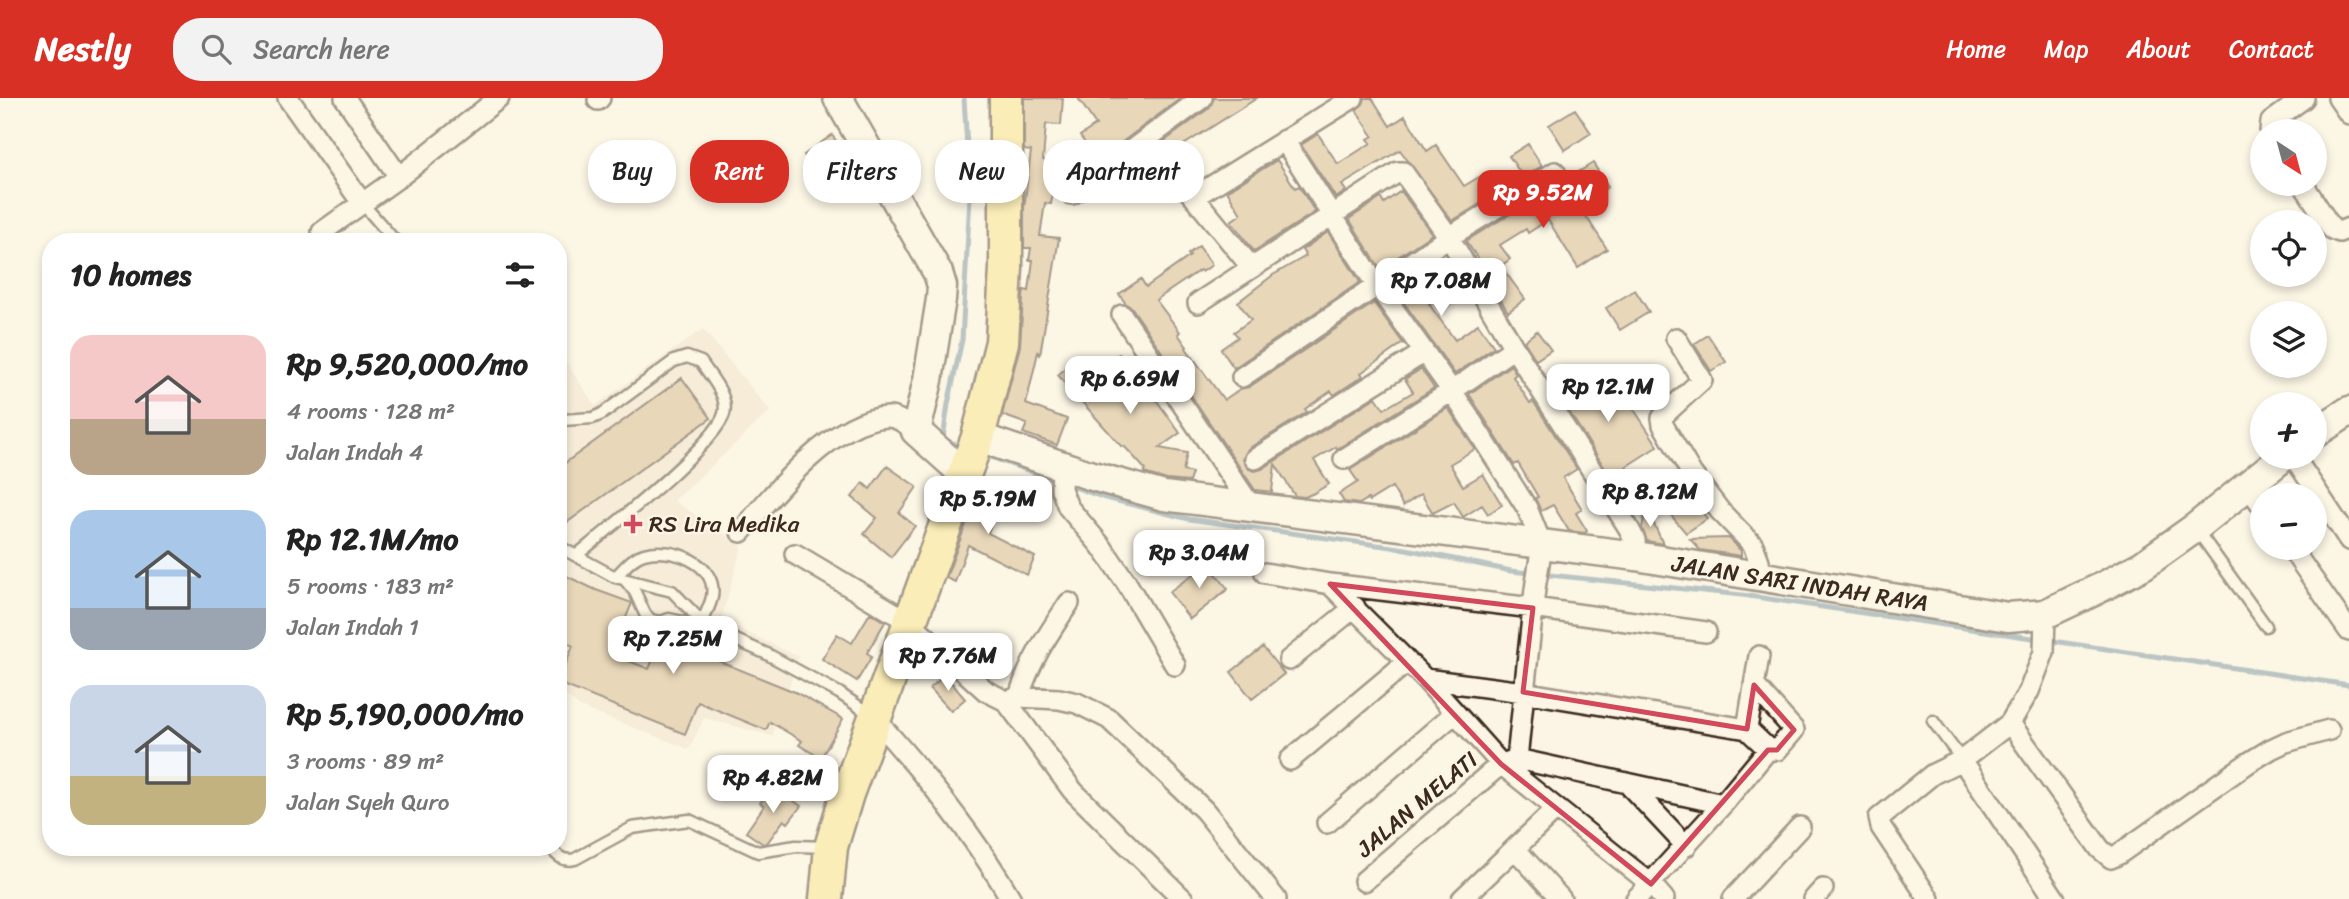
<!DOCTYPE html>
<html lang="en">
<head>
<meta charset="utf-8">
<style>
  :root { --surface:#fff; --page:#f2f2f2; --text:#222; --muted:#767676; --accent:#d93025 }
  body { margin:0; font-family:Sriracha,sans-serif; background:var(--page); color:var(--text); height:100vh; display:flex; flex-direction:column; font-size:26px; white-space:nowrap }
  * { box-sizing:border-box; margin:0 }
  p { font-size:23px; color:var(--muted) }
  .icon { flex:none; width:38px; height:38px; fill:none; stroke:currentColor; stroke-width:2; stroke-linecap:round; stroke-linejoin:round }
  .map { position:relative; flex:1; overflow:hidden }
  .side { position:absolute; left:42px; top:135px; width:525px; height:623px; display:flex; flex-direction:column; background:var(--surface); border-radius:28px; box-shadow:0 4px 10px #0003 }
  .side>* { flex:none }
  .banner { position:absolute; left:588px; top:42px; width:665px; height:63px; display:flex; gap:14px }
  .needle { width:46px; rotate:144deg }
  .fabs { position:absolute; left:2250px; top:21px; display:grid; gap:14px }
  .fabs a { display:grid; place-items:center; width:77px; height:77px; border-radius:50%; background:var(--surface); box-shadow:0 4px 10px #0003; font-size:35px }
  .price { position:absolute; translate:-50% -60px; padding:0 16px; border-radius:14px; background:#fff; color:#222; font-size:23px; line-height:46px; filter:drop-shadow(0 2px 4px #0008) }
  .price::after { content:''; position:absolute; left:50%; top:42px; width:21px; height:16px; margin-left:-10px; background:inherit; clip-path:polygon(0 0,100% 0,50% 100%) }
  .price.current { background:var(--accent); color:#fff }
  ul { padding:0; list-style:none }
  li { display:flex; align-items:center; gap:21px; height:175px; padding:0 28px }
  li span { display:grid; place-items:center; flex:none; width:196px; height:140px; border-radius:21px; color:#555 }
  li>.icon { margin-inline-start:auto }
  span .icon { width:84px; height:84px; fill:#fffc; stroke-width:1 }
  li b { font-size:30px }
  h2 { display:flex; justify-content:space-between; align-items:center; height:84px; padding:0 28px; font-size:30px }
  .chip { padding:0 24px; border-radius:28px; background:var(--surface); box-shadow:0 4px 10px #0003; font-size:24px; line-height:63px }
  .chip.current { background:var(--accent); color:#fff }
  header { display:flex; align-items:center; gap:42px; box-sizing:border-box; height:98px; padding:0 35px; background:var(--accent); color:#fff }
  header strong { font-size:33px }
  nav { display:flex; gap:38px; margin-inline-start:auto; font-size:24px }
  .search { width:490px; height:63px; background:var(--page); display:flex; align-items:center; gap:18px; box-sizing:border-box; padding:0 24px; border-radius:28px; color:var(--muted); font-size:26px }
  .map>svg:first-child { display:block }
</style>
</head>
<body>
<header>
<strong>Nestly</strong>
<div class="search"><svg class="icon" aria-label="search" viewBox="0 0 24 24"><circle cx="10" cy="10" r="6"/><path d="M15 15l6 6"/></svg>Search here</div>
<nav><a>Home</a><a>Map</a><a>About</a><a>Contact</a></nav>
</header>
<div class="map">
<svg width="2349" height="801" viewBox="0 0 2349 801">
  <rect width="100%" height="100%" fill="#fcf5e5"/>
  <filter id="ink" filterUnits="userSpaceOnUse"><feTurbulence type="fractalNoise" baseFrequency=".0143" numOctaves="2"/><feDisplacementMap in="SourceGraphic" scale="14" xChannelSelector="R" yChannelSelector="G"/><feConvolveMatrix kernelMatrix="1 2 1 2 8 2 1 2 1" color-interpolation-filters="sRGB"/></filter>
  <g filter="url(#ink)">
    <path fill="#efe1c8" d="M703,231L770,313L674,403L742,448L721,522L799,559L772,638L704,620L689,651L580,609L558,591V252L595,308Z"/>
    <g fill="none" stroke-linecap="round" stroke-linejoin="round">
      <path stroke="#6c899a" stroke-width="5" d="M963,349L943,341L948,306L962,242L970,99L964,0
        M982,356L1102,399L1189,421L1406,451L1511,473L1742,497L2349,587"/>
    </g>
    <path fill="#d0b284" stroke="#3b2a1e" stroke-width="2" d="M1024,0H1063L1061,27L1046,26L1043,62L1058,64L1051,106L1045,105L1040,138L1059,140L1040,257L1038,254L1026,306L1067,321L1057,347L1023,335L1027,326L1002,317L1020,248L1023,199L1024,192L1029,193L1033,162H1029L1031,150H1024V110L1031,53L1024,52Z
      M1078,0H1181L1070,83L1061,70L1089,51L1080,38L1096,27Z
      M1214,0H1257L1171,55L1162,45L1209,10Z
      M1365,0H1372L1390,28L1405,18L1427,53L1436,47L1464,88L1484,76L1496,96L1452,123L1400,52L1342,87L1346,93L1336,100L1301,47L1318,36L1338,66L1371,45L1368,41L1373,38L1356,12L1363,6Z
      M1575,11L1591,35L1565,52L1549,27Z
      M832,37L850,63L822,82L804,57Z
      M1528,46L1542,68L1523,79L1509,58Z
      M1277,62L1295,90L1299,88L1315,114L1254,153L1231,123L1241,116L1227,93Z
      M1593,65L1608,89L1579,107L1607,151L1578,170L1548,122L1528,135L1526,131L1500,147L1510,161L1501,168L1525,201L1508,214L1489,182L1491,180L1466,143Z
      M1401,93L1432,136L1380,171L1349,121L1381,100L1384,105Z
      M1328,134L1360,184L1234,270L1221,251L1238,239L1234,234L1251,222L1238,204L1273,177L1306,158L1302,152Z
      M1199,148L1212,167L1202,174L1200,172L1156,202L1180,234L1178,236L1187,249L1186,250L1224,302L1240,291L1249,289L1374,205L1403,245L1361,275L1363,278L1334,297L1331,293L1305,311L1307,314L1248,351L1243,361L1249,371L1255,373L1262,371L1376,299L1384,311L1413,294L1405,281L1421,271L1434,290L1337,351L1336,349L1314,362L1329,386L1314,395L1305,399L1295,398L1275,366L1272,394L1255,392L1132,210L1126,206L1119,196L1141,181L1146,189L1190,158L1188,156Z
      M1437,162L1455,188L1429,206L1455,242L1478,226L1494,249L1455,276L1394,191Z
      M1635,192L1649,214L1620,232L1606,210Z
      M1537,233L1551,252L1536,262L1524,243Z
      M1708,237L1726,264L1711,273L1694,246Z
      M1119,256L1130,270L1132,268L1180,335L1159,350L1187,355L1183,373L1192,375L1189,384L1167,382L1144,375L1145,371L1124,348L1122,349L1058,277L1073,263L1086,279Z
      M1511,267L1516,276L1513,279L1530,305L1533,303L1577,371L1563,380L1582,411L1576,415L1587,433L1585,435L1569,433L1553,407L1541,413L1535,400L1538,399L1518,365L1514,367L1469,296Z
      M1606,269L1658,348L1627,368L1624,372L1633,385L1620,394L1554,290L1570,280L1575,289Z
      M682,280L711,320L558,431V370Z
      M1448,310L1475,351L1450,366L1463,388L1483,376L1502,407L1488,416L1482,407L1463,419L1454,404L1433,415L1421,396L1403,408L1392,389L1369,403L1368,401L1359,406L1344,404L1339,396L1358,384L1350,372Z
      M887,368L917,389L899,415L915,428L891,459L864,436L877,420L852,399L863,385L870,391Z
      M1676,375L1707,421L1686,435L1658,402L1663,399L1656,389Z
      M998,390L1012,397L1005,412L997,409L988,435L1035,459L1027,477L968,447L955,484L946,480L979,391L995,397Z
      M1646,408L1663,446L1647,443L1642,430Z
      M1729,440L1741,453V458L1700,452L1690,441Z
      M1205,462L1228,491L1190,521L1169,494L1196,474L1194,471Z
      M558,474L596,492L632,505L611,556L649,571L662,540L795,594L843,621L821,660L799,647L802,643L770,624L766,632L698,604L685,636L558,585L573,548L558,540Z
      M870,515L885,524L867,555L872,558L857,583L822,561L837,536L852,545Z
      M1263,549L1284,576L1252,601L1231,574Z
      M945,577L965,601L951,613L930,590Z
      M773,688L801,708L788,725L784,722L767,745L763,746L746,734L764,708L760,705Z"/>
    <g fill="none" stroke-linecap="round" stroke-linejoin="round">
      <defs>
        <path id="lane" d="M362,105L396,144
          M563,322L593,320L602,316L674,263L687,259L701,264C710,278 729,298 724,316C716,346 606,433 577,457
          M2196,431L2266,528
          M558,448L615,479L672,493L707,529L767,556L839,595L871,617
          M615,479C624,471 632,459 644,456C671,448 718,465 712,499C710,508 705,517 702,525
          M626,483L635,494L645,516L651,522L660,524L669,521L706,529
          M1933,623L1962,662
          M550,749C557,758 563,764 575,761L632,730L689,722L758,754L796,748L827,749"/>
        <path id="street" d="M288,0L362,105
          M345,0L399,79
          M2338,0L2349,16
          M598,2L600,0
          M2270,33L2271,24L2304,0
          M1284,42L1377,188L1452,293L1495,360L1527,410L1542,447L1535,491L1517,661
          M1144,43L1194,99L1252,170
          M2303,86L2332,131L2339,134L2349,130
          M1072,96L1202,0
          M1194,99L1353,0
          M322,134L399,79L499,0
          M1198,205L1398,74H1403L1449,139L1514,250L1628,429L1635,442L1636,458
          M1122,217L1251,408
          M1676,240L1702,282L1665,316L1662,320L1663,327L1692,376L1720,413L1753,447L1759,463L1760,479
          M1242,279L1449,139L1555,74
          M2294,359L2349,442
          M1255,361L1423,255
          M1344,361L1452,293L1514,250
          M1062,368L1061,391L1068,409L1101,448L1126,484L1175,567
          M2248,388L2263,409
          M741,434C773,395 835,320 888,319C899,319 907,327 916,333
          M2291,450L2349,533
          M795,456L911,525L986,593L1006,603L1073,693L1183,801
          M1265,475L1330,486L1533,510L1706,534
          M1330,486L1425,581L1501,666L1651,786L1664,801
          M1289,562L1355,509
          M1425,581L1523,594L1747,631L1766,649V654L1723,706L1636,801
          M1754,587L1794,632L1777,652H1767
          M1019,599C1029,564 1049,535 1069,505
          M1006,603L1019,599L1059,601L1077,605L1109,621L1204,712L1276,801
          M874,620C925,676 973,735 1011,801
          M2010,625L2029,593L2044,554L2045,516
          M1747,631L1759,558
          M1290,662L1407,564
          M1962,662L2055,801
          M1628,686L1686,748
          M1327,725L1455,615
          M1515,751L1561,801
          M1364,783L1501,666L1517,661L1723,706
          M1462,801L1556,711
          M1733,801L1800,729
          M1814,801L1823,791
          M1929,801L1881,729L1879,720L1933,676L1962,662L2010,625L2100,751L2111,760L2119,756L2248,665L2271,651L2286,644L2329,632"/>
        <path id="secondary" d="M838,0L938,175L942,188L941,201L928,282L916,333L963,375
          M2315,335L2349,313
          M978,339L1089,377L1164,398L1636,458L2008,519L2045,516L2098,491L2143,467L2195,430L2283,359"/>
        <path id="primary" d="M826,801L831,749L847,696L978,339L1002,244L1006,170V0"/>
      </defs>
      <use href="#lane" stroke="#3b2a1e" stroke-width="15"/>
      <use href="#street" stroke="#3b2a1e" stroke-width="24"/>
      <use href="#secondary" stroke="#3b2a1e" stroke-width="33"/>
      <use href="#primary" stroke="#3b2a1e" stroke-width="37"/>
      <path stroke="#3b2a1e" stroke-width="2.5" stroke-dasharray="7 5" stroke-linecap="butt" d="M627,550L642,532"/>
      <use href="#lane" stroke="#fcf5e5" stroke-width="10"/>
      <use href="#street" stroke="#fcf5e5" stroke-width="19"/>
      <use href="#secondary" stroke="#fcf5e5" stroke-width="28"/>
      <use href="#primary" stroke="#f8e281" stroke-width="32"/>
    </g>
  </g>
  <path d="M0 0H2349V801H0ZM1330,486L1533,510L1523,594L1747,631L1754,587L1794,632L1777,652H1768L1651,786L1501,666Z" fill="#fcf5e5" fill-opacity=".55" fill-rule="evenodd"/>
  <path fill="none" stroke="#d1495b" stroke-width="5" stroke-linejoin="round" d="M1330,486L1533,510L1523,594L1747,631L1754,587L1794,632L1777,652H1768L1651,786L1501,666Z"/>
  <path fill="#d1495b" stroke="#fcf5e5" stroke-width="2.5" d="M629.5 415.5h7v7h7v7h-7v7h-7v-7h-7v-7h7z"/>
  <g text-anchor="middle" stroke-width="5" stroke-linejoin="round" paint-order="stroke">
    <g font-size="23" fill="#3b2a1e" stroke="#fcf5e5" text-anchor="start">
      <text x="649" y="434">RS Lira Medika</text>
    </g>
    <g font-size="23" fill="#3b2a1e" stroke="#fcf5e5">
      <text transform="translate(1800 485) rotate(9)" y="8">JALAN SARI INDAH RAYA</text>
      <text transform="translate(1417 706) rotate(-40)" y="8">JALAN MELATI</text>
    </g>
  </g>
</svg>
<div class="fabs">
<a><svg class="needle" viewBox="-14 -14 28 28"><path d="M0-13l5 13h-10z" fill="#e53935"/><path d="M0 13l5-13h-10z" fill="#767676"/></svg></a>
<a><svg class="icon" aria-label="locate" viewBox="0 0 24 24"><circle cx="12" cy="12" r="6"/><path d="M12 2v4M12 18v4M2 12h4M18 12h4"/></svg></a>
<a><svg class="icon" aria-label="layers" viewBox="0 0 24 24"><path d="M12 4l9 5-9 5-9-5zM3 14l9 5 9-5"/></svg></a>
<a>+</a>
<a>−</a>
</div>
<b class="price current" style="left:1543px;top:132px">Rp 9.52M</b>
<b class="price" style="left:1441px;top:220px">Rp 7.08M</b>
<b class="price" style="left:1130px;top:318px">Rp 6.69M</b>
<b class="price" style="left:1608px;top:326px">Rp 12.1M</b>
<b class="price" style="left:1650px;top:431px">Rp 8.12M</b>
<b class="price" style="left:988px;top:438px">Rp 5.19M</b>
<b class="price" style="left:1199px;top:492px">Rp 3.04M</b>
<b class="price" style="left:673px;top:578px">Rp 7.25M</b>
<b class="price" style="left:948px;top:595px">Rp 7.76M</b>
<b class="price" style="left:773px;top:717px">Rp 4.82M</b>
<div class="banner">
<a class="chip">Buy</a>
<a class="chip current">Rent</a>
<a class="chip">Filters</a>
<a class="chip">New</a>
<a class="chip">Apartment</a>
</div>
<section class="side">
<h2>10 homes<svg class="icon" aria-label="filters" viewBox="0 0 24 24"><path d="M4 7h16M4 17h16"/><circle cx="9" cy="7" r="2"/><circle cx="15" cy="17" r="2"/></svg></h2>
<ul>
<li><span style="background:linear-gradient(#f6c9c9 60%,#b9a48a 0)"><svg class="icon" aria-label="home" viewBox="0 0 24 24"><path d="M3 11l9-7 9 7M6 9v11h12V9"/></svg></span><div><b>Rp 9,520,000/mo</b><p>4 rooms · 128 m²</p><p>Jalan Indah 4</p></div></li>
<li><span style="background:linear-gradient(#a9c7e8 70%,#9aa5b1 0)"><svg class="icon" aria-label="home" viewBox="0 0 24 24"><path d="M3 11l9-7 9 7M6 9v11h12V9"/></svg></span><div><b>Rp 12.1M/mo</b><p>5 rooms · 183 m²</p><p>Jalan Indah 1</p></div></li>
<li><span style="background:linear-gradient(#c9d6e8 65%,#c2b280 0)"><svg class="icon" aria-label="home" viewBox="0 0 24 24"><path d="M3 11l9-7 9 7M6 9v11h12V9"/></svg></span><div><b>Rp 5,190,000/mo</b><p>3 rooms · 89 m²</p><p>Jalan Syeh Quro</p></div></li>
</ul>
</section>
</div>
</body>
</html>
